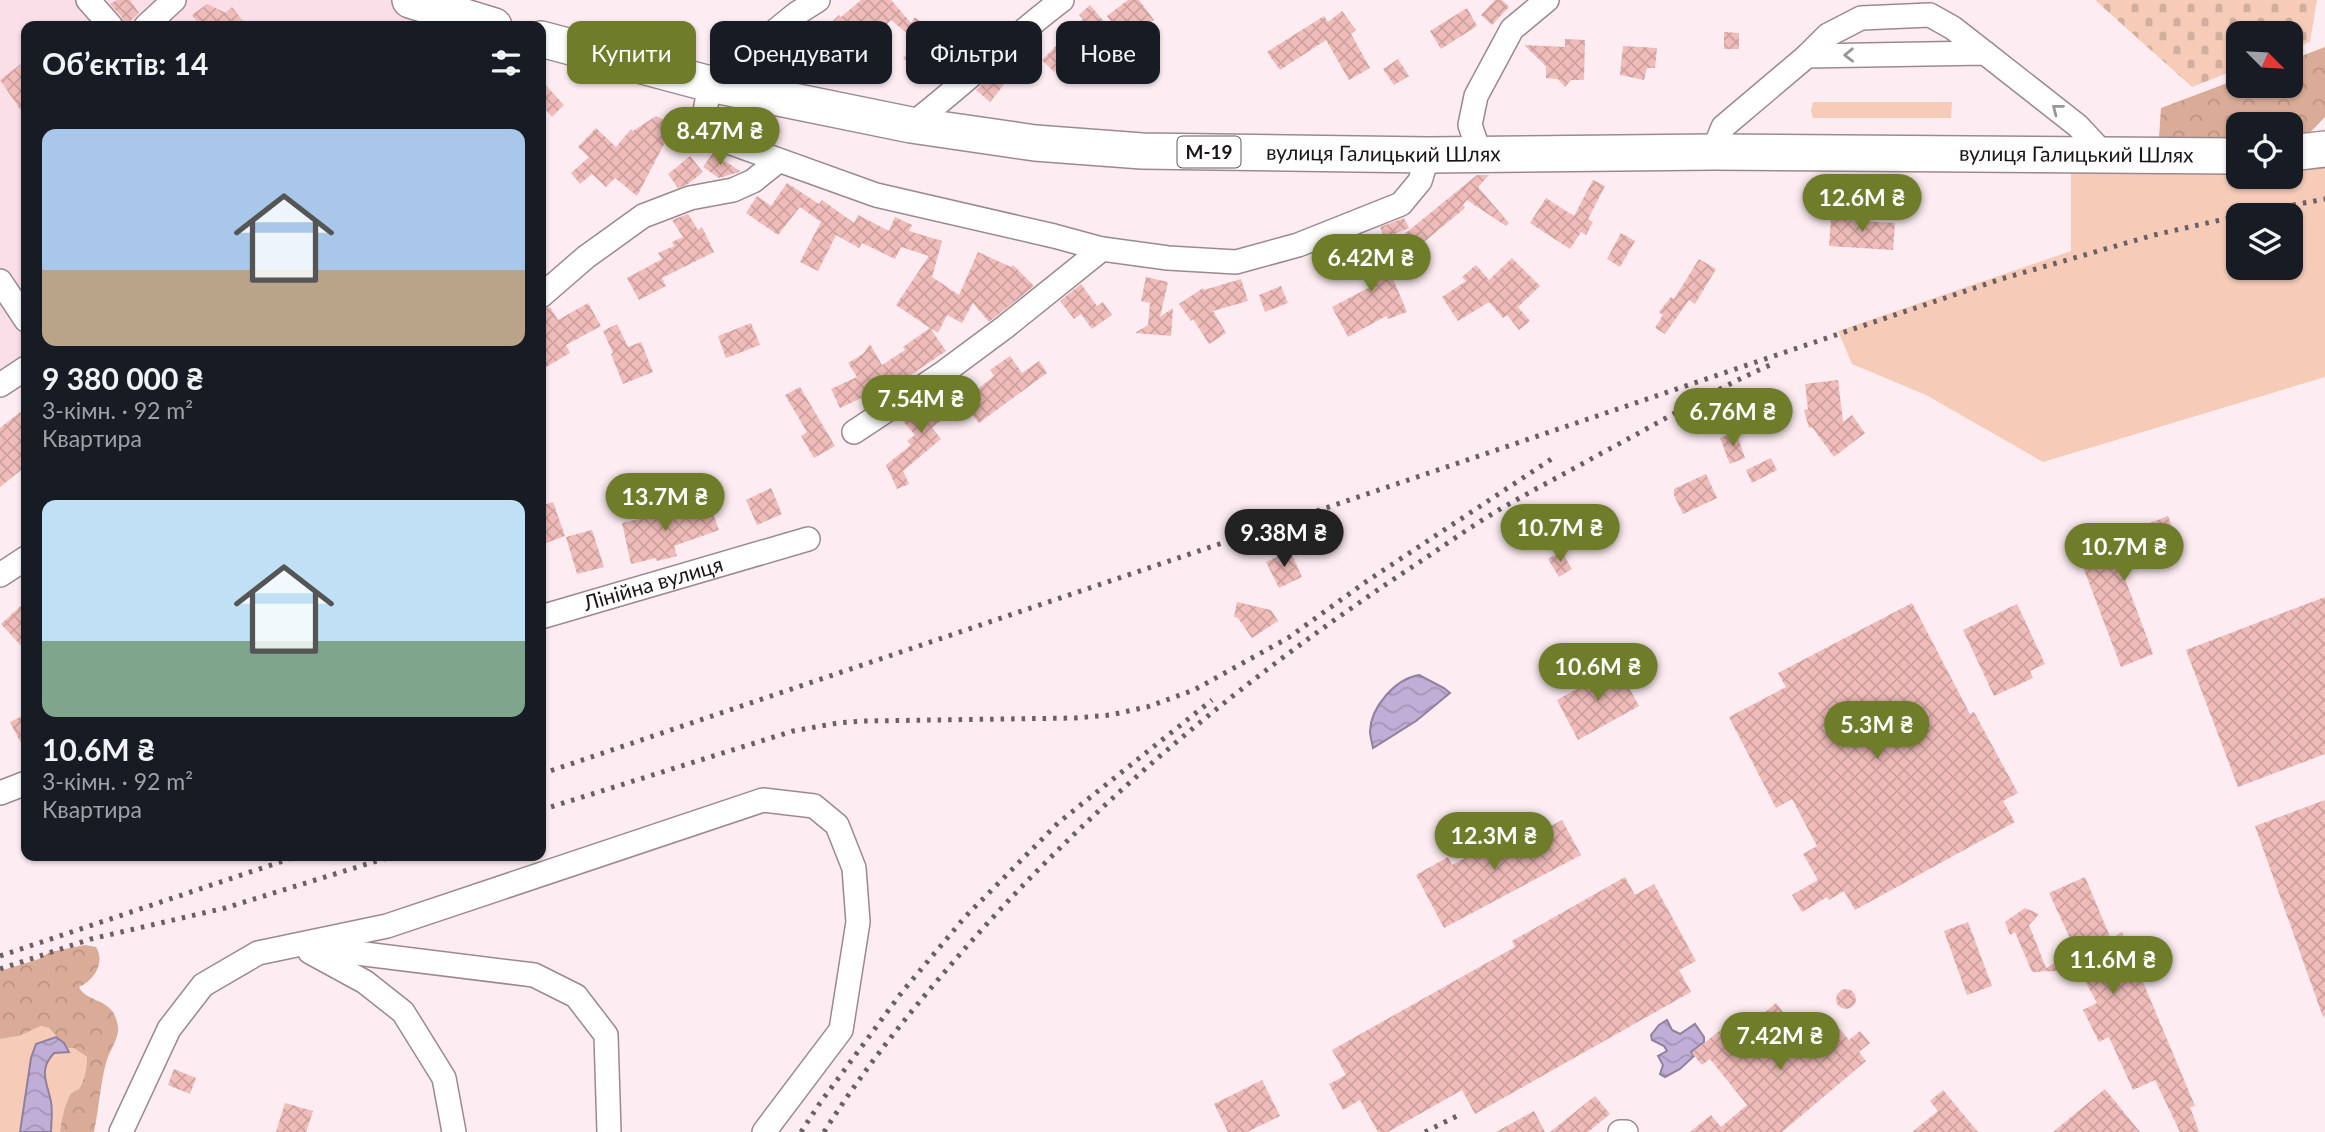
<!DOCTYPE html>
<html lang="uk">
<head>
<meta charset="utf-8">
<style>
  :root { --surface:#171b24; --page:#20242c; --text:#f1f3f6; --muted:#9ea1a6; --accent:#6f7d2b }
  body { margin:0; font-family:Lato,sans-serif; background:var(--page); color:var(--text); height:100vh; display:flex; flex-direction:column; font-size:26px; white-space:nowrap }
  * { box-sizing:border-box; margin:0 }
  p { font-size:23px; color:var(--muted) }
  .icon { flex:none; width:38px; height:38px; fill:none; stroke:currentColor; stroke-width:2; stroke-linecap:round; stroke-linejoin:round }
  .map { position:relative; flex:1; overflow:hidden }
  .drawer { position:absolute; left:21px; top:21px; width:525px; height:840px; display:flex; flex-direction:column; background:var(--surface); border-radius:14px; box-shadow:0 2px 5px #0004 }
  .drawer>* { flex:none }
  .hud { position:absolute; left:567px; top:21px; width:665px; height:63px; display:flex; gap:14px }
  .needle { width:46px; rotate:114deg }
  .fabs { position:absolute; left:2226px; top:21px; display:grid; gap:14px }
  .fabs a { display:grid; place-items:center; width:77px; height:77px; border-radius:14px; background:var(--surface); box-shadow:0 2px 5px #0004; font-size:35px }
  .price { position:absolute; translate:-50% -60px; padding:0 16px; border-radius:24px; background:var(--accent); color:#fff; font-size:23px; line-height:46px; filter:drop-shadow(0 2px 4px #0008) }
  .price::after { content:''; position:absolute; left:50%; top:42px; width:21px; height:16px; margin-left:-10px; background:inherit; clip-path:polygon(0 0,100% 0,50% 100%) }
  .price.current { background:#222; color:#fff }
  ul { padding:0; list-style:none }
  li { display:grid; align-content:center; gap:14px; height:371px; padding:0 21px }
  li span { display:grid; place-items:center; height:217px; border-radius:14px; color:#555 }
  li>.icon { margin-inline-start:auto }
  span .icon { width:126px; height:126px; fill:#fffc; stroke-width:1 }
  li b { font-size:30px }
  h2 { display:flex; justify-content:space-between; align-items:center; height:84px; padding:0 21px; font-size:30px }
  .tag { padding:0 24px; border-radius:14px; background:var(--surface); box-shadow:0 2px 5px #0004; font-size:24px; line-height:63px }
  .tag.current { background:var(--accent); color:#fff }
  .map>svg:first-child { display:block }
</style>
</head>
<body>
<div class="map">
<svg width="2325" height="1132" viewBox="0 0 2325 1132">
  <defs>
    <pattern id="forest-crowns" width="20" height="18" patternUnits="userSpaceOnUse" patternTransform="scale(1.75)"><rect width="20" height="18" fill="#daac98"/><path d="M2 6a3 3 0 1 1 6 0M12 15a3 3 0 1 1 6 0" fill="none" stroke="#ba9382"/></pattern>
    <pattern id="cemetery-stones" width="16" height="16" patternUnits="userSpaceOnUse" patternTransform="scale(1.75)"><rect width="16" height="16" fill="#f6ccb9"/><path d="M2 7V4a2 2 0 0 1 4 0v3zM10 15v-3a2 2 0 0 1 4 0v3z" fill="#d2ae9e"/></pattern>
    <pattern id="water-waves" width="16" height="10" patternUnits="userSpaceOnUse" patternTransform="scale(1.75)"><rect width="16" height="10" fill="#c1aed7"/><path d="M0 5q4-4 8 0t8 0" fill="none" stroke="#a595b8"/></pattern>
    <pattern id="building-cross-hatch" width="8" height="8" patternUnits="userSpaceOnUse" patternTransform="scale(1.75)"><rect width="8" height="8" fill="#f0bcba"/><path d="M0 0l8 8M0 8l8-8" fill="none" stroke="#cda19f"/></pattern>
  </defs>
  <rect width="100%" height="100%" fill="#fdedf2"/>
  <path fill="#fadee8" d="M0,0H425L512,26H26V371L0,388Z"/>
  <path fill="#f6ccb9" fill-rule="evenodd" d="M1813,102H1952L1951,118H1813L1811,110Z
    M2325,138V377L2043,462L1926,395L1852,364L1838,331L2071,251V154L2238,150V177H2291V146ZM2238,215H2291V268H2238Z
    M41,1026L49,1028L56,1037L36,1044L31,1058L20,1132H0V1039L19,1036Z
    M66,1048H74L87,1057V1070L79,1089L71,1093C64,1106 62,1118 60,1132H50C51,1123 53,1111 51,1102C47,1082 38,1070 54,1053L68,1052Z"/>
  <path fill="url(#forest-crowns)" d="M2325,47V117L2297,146H2291V124H2238V150L2158,152L2161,108L2238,79V86H2291V60Z
    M85,945L96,947C106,963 93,981 79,987C85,1000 104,999 113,1012C116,1017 119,1026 118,1032C116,1043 109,1052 106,1063C100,1086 99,1108 94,1132H60C62,1118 64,1106 71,1093L79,1089C85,1078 87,1069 87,1057L74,1048H66L49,1028L41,1026L19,1036L0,1039V971L39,959L50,952Z"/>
  <path fill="url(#cemetery-stones)" d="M2095,0H2317L2310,42L2291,49V33H2238V69L2192,87Z"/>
  <path fill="url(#water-waves)" stroke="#90809d" stroke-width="2" d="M1419,675L1444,688L1450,693L1416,721L1373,748C1372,742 1370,736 1370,731C1371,707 1395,679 1419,675Z
    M1667,1020L1672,1030L1680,1034L1695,1024L1704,1037V1042L1691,1052L1694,1056L1680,1069L1665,1077L1660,1074L1663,1065L1658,1056L1667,1051L1664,1046L1652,1040L1651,1035L1659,1025Z
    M56,1037L64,1043L69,1052L54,1053C38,1070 47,1082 51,1102C53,1112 51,1122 51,1132H20L31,1058L36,1044Z"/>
  <path fill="url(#building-cross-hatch)" d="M117,0H130L139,13L125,26L122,17L110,4Z
    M861,0H891L911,23L915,17L927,27L916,41L891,20L851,60L822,31L839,15L841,17Z
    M1128,0H1139L1154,20L1125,41L1107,16Z
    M1495,0H1502L1509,7L1492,25L1481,15Z
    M207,4L226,13L232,7L242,20L254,26H200L192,15Z
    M1090,5L1107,25L1096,34L1095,33L1054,72L1042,60L1083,19L1079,15Z
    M1467,8L1477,26L1441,49L1430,31Z
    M1342,11L1356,30L1351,34L1370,68L1349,80L1326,40L1280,70L1267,52L1324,16L1328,22Z
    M1724,32L1739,33V49H1724Z
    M923,38L949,65L928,83L903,58Z
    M1565,39L1585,40L1584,80H1571L1565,87L1558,79L1546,78V66L1524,45L1565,47Z
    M1623,46L1657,48L1655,68H1647L1644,80L1620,75Z
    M1398,59L1409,76L1394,85L1383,69Z
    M26,60V118L0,80Z
    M996,72L1007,81L990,102L976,90Z
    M541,80L564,105L552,117L541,104Z
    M656,116L674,125L637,196L615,178L606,187L592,174L580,184L571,173L589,157L578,147L596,128L616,147L631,129L633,131Z
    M713,153L740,171L739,172L719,178L703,167Z
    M690,156L703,172L688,184L678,188L668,174Z
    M1477,175H1489L1478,187L1509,223L1506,226L1467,200L1463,205L1465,208L1413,251L1402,236Z
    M1593,180L1605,186L1588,219L1593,222L1586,235L1581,232L1570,249L1530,223L1546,198L1574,216Z
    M787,183L819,204L822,200L854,223L858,215L889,231L895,217L912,225L909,231L942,241L932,277L959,295L978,252L1011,267L1013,265L1034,286L989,322L973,303L962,323L947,315L938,333L930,328L946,351L896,385L893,381L869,397L868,395L840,408L831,389L857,377L848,363L863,354L870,344L882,365L905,350L903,347L930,328L896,305L929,256L901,247L895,259L862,243L859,248L836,235L818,271L800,262L821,222L800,207L778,235L746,213L757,196L771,206Z
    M688,214L698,230L702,227L714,252L662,278L666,286L639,300L627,278L662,259L658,253L674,246L672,242L683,237L672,220Z
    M1404,218L1409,228L1384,238L1380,227Z
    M1831,219L1895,223L1893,250L1829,246Z
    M1621,233L1635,241L1620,267L1607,259Z
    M1377,241L1407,312L1388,319L1386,316L1348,337L1332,307L1372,286L1355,250Z
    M1512,258L1540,286L1518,307L1530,321L1519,330L1507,315L1503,318L1489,302L1458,321L1442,297L1466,281L1462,277L1476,265L1489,280Z
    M1699,259L1716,269L1695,304L1689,300L1665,334L1655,328L1663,315L1659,312L1671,297L1674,299Z
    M1146,277L1168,282L1160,317L1173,308L1171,336L1135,333L1148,325L1150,303L1141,301Z
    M1241,279L1248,301L1213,311L1226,333L1209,344L1193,319L1191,321L1179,304L1203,288L1204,290Z
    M1081,284L1097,306L1103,302L1112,315L1092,329L1081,314L1074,319L1060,301Z
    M1281,286L1288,303L1265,312L1259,295Z
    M588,303L601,326L566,345L570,353L541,370V310L550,307L558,320Z
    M751,323L760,345L726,358L718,336Z
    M617,324L628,347L641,342L653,372L623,384L611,354L613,353L603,331Z
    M1010,356L1022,373L1039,361L1047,373L979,423L962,402L994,376L990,370Z
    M1838,380L1843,422L1852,415L1865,433L1834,457L1812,427L1809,428L1804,410L1808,409L1805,384Z
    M800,387L835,446L814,458L801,436L807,432L785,395Z
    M950,391L961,404L932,428L941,439L903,471L909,484L897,489L886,465L911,445L907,441L915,435L900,418L920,405L925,411Z
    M20,412L26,420V466L0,487V428Z
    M1736,432L1745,458L1730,464L1720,438Z
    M1771,458L1777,470L1752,483L1746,470Z
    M1706,474L1717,498L1683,514L1674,495V489Z
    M771,488L782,514L757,525L746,500Z
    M553,502L565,536L541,545V506Z
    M710,506L719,530L674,546L677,556L657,561L656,558L631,564L622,523L639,519L638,513L670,510L671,520Z
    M2168,516L2179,546L2121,568L2153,654L2121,667L2077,551Z
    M592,530L604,567L577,574L566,537Z
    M1290,551L1302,577L1279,588L1266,562Z
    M1561,551L1572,569L1559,577L1548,559Z
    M2325,597V754L2238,787L2186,650Z
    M26,601V651L1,624Z
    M1237,602L1271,610L1278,621L1252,638L1238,618L1234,617Z
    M1912,603L1970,714L1974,712L2018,793L2003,801L2015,822L1855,910L1844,891L1829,900L1827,897L1802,912L1792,895L1818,880L1803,854L1817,846L1792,799L1776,808L1729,717L1786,687L1778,673Z
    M2017,604L2045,664L2030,671L2033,678L1994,696L1963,630Z
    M1617,666L1639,706L1578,740L1557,700Z
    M26,714V753L10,722Z
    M2325,800V1016L2323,1017L2255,826Z
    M1562,820L1581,855L1444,928L1416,875L1448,857L1452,865L1504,837L1510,848Z
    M1625,877L1635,895L1654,884L1696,961L1679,970L1691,992L1475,1114L1462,1090L1388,1132H1378L1360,1100L1343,1110L1329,1084L1346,1075L1332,1050L1515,947L1512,941Z
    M2085,877L2111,939L2122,932L2195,1106L2190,1107L2199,1132H2180L2155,1080L2133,1090L2109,1037L2099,1042L2083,1010L2097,1003L2079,970L2032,972L2015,932L2010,935L2005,922L2025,908L2039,914L2029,925L2046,968L2076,951L2049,893Z
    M1968,922L1992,986L1967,995L1944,931Z
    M1836 999a10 10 0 1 1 20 0a10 10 0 1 1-20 0Z
    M1776,1003L1790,1021L1800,1013L1821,1040L1837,1026L1849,1040L1860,1031L1870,1043L1859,1052L1866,1061L1782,1132H1690L1711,1115L1721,1127L1747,1105L1710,1059L1702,1065L1692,1053L1724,1027L1748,1057L1771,1037L1757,1019Z
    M174,1069L196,1078L190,1094L168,1085Z
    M1262,1080L1280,1116L1247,1132H1228L1214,1104Z
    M2105,1089L2140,1132H2053Z
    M1943,1090L1978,1132H1912L1938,1111L1930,1101Z
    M1595,1096L1610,1114L1588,1132H1550Z
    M285,1103L313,1111L306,1132H276Z
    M1534,1111L1545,1132H1496Z"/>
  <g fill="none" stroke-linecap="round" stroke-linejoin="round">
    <defs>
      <g id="minor">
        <path d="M88,0L111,26"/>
        <path d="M818,0L796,14L710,84L705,111L707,126L720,139L876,195L1054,236L1102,249L1168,258L1236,262L1298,245L1401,204L1420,181L1428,155"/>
        <path d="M146,26L174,0"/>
        <path d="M1807,56L1828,35L1861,18L1930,15L1953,28L1985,53"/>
        <path d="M911,125C963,85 1010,39 1062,0"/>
        <path d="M1713,152L1723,127L1807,56L1985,53L2078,126L2106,156"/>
        <path d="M1480,154L1470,125L1476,96L1512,29L1547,0"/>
        <path d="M0,281L26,320"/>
        <path d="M541,296L586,257L643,216L690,198L733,190L753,181L778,161"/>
        <path d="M0,385L26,368"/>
        <path d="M854,432L943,373L1005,327L1102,249"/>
        <path d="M0,575L26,558"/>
        <path id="s1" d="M541,617L808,539"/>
        <path d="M0,793L26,783"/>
        <path d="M316,948L534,975L576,996L606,1035L609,1132"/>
        <path d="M310,952L365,982L403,1012L444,1078L454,1132"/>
        <path d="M121,1132L169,1029L203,985L258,953L387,926L763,800L814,806L837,825L854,868L858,922L841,1030L764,1132"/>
        <path d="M1620,1132H1626"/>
      </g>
      <g id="highway">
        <path d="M410,0L494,26"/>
        <path id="s2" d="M541,39L710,84L911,125L1035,143L1142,151L1428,155L1713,152L2238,156"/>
        <path d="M2291,153L2325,149"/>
      </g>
    </defs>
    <use href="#minor" stroke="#9b898f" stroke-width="26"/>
    <use href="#highway" stroke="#9b898f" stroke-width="38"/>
    <use href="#minor" stroke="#fff" stroke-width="23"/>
    <use href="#highway" stroke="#fff" stroke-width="35"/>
    <path stroke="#6a6063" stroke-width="5" stroke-dasharray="3.5 7" stroke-linecap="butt" d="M2241,215L2325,199
      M541,774L2001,279L2154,235L2238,216
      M541,810L793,731L838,723L863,721L1075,718L1110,715L1147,707L1194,690L1288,638L1367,581L1553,458
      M0,956L298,856
      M0,969L91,939L225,908L393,856
      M801,1132L820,1103L902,992L965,917L1058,823L1212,700
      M824,1132C868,1062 921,998 976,936C1103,794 1250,674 1409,569C1438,550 1467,529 1497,511C1531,491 1566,473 1600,454C1657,424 1711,391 1770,365
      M1425,1132L1459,1115"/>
  </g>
  <defs><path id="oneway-chevron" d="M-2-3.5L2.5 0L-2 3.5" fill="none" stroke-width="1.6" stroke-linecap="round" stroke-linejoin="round" transform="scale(1.75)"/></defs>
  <g stroke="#999697">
    <use href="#oneway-chevron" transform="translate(1849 55) rotate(179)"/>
    <use href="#oneway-chevron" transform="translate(2057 109) rotate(-142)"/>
  </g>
  <g text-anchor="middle" stroke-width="7" stroke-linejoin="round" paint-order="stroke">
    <rect fill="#fff" stroke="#605b5d" stroke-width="2" x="1177.5" y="136.5" width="63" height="31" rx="5"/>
    <g font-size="19" font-weight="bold" fill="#1c1517">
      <text x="1209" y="159">М-19</text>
    </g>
    <g font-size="21" fill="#1c1517" stroke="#fff">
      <text dy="7" stroke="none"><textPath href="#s2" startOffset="854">вулиця Галицький Шлях</textPath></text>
      <text dy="7" stroke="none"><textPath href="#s2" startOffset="1547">вулиця Галицький Шлях</textPath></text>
      <text dy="7" stroke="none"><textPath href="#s1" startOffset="117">Лінійна вулиця</textPath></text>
    </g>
  </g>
</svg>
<div class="fabs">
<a><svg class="needle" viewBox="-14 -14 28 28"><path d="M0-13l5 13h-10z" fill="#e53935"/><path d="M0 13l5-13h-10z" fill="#9ea1a6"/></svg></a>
<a><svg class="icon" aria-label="locate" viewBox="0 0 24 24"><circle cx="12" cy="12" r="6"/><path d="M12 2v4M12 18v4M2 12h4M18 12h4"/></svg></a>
<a><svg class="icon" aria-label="layers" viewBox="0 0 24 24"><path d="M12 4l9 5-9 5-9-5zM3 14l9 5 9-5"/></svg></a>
</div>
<b class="price" style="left:720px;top:167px">8.47M ₴</b>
<b class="price" style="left:1862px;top:234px">12.6M ₴</b>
<b class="price" style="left:1371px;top:294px">6.42M ₴</b>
<b class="price" style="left:921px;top:435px">7.54M ₴</b>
<b class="price" style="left:1733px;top:448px">6.76M ₴</b>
<b class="price" style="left:665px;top:533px">13.7M ₴</b>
<b class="price" style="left:1560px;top:564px">10.7M ₴</b>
<b class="price current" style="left:1284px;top:569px">9.38M ₴</b>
<b class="price" style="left:2124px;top:583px">10.7M ₴</b>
<b class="price" style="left:1598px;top:703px">10.6M ₴</b>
<b class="price" style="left:1877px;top:761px">5.3M ₴</b>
<b class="price" style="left:1494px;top:872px">12.3M ₴</b>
<b class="price" style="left:2113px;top:996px">11.6M ₴</b>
<b class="price" style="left:1780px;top:1072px">7.42M ₴</b>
<div class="hud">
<a class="tag current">Купити</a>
<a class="tag">Орендувати</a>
<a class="tag">Фільтри</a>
<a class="tag">Нове</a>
</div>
<section class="drawer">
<h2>Об’єктів: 14<svg class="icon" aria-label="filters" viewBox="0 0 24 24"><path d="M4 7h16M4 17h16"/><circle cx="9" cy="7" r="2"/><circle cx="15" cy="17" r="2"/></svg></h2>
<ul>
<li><span style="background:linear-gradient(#a9c7e8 65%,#b9a48a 0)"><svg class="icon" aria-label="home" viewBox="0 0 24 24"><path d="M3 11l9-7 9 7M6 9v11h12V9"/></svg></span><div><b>9 380 000 ₴</b><p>3-кімн. · 92 m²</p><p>Квартира</p></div></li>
<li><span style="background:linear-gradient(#bfe0f5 65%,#7fa58c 0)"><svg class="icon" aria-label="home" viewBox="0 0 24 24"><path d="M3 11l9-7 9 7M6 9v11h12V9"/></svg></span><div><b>10.6M ₴</b><p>3-кімн. · 92 m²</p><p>Квартира</p></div></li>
</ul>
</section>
</div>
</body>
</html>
